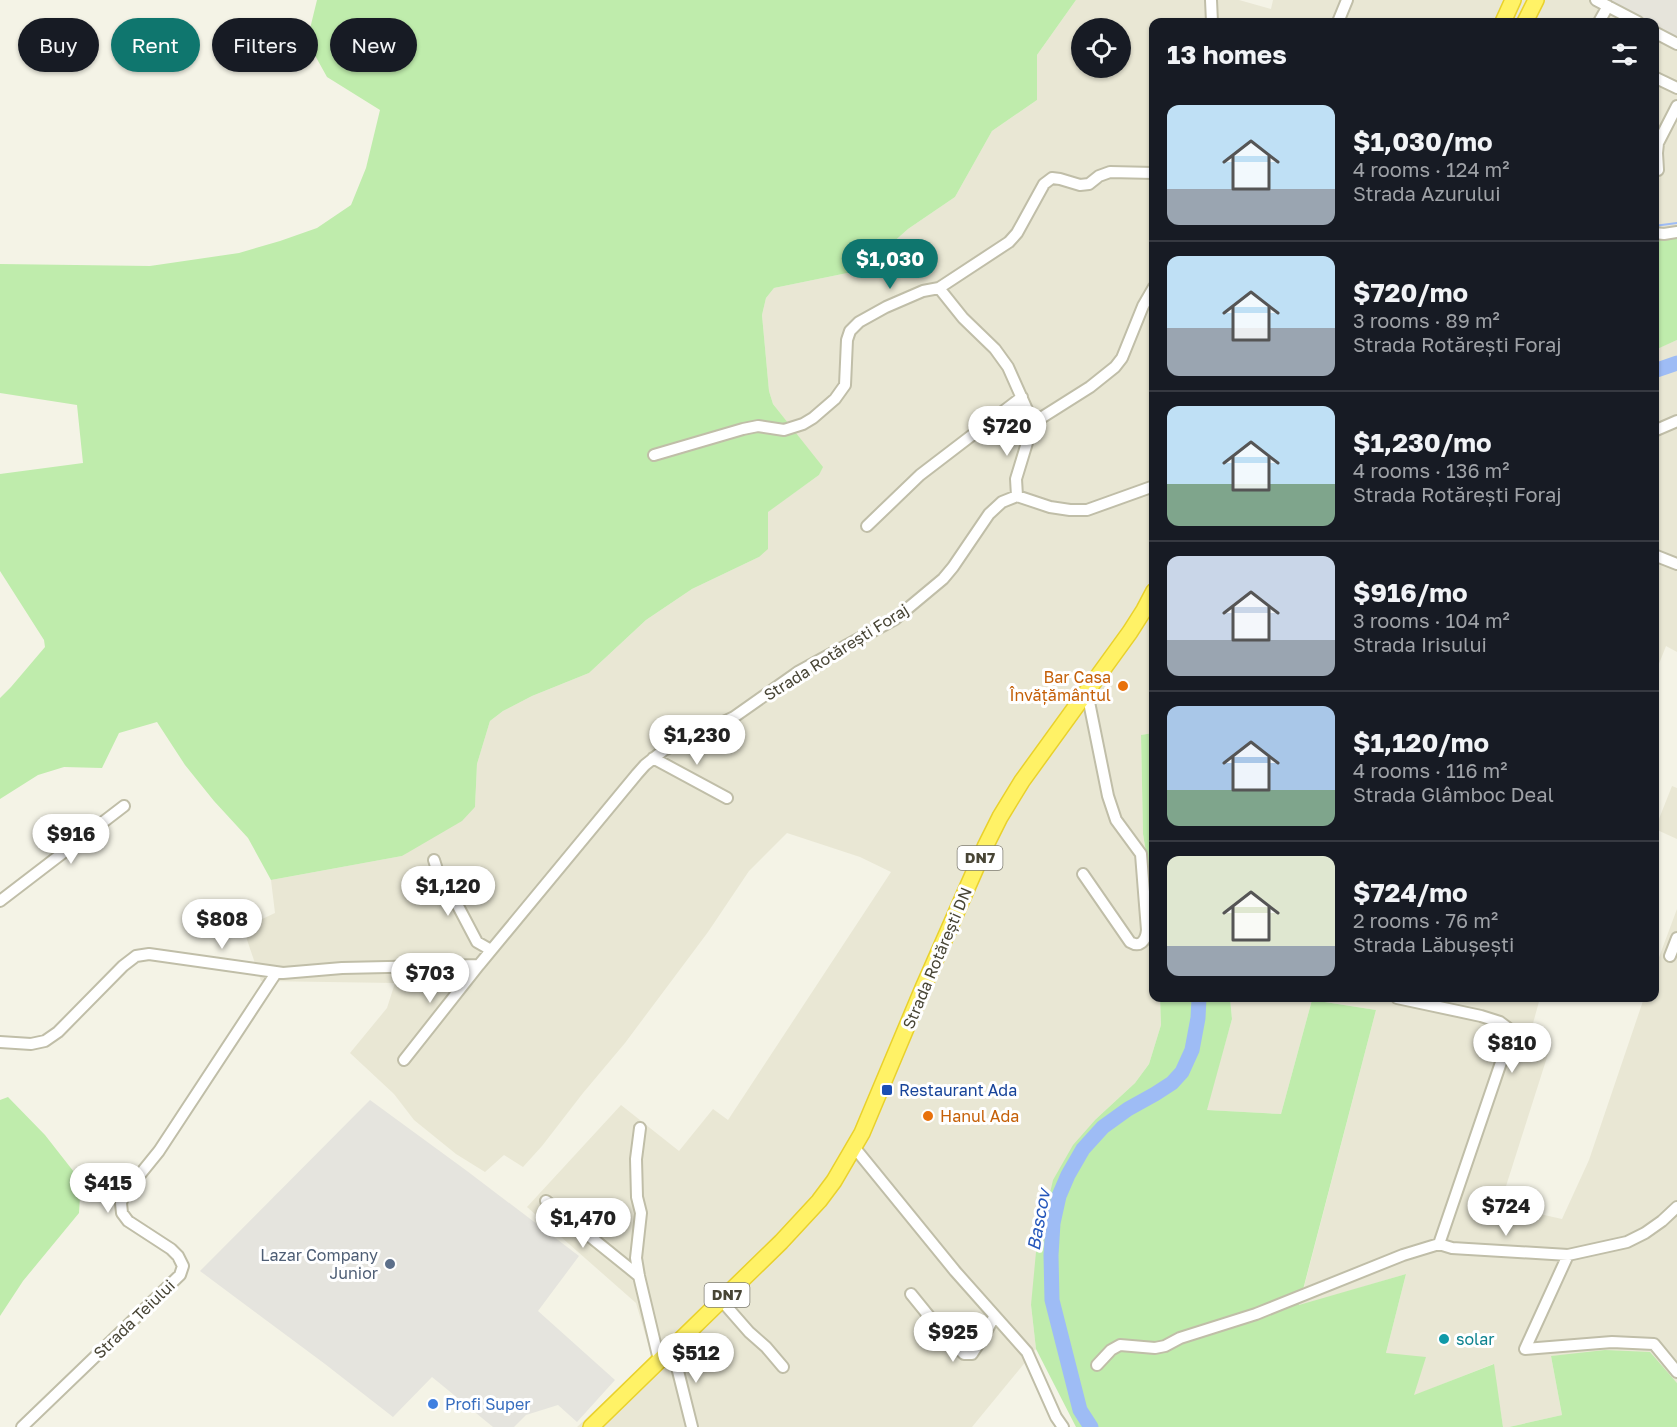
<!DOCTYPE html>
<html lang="en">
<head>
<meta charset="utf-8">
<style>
  :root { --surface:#171b24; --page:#242831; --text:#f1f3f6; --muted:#9ea1a6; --line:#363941; --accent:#0f766e }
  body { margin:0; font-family:"Golos Text",sans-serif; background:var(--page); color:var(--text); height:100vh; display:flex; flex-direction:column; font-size:22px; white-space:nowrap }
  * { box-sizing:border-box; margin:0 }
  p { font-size:20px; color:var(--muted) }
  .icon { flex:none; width:33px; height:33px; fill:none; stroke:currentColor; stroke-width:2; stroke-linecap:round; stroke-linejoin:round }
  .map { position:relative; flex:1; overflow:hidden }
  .panel { position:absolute; left:1149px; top:18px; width:510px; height:984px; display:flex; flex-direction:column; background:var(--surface); border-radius:12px; box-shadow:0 2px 4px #0004 }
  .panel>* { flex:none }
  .guide { position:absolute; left:18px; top:18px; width:570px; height:54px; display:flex; gap:12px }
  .fabs { position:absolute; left:1071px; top:18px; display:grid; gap:12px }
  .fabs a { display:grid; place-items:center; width:60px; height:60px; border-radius:50%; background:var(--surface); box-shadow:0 2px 4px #0004; font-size:30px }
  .price { position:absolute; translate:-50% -51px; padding:0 14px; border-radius:21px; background:#fff; color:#222; font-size:20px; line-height:39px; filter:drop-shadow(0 2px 3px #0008) }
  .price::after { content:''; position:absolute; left:50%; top:36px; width:18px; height:14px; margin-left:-9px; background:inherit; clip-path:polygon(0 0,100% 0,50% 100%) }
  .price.active { background:var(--accent); color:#fff }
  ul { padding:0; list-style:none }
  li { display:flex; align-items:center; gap:18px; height:150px; padding:0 18px }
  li+li { border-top:2px solid var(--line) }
  li span { display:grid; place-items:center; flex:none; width:168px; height:120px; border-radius:12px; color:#555 }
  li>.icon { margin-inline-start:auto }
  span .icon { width:72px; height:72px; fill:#fffc; stroke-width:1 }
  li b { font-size:26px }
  h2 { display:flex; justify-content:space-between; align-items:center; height:72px; padding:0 18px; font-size:26px }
  .pill { padding:0 21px; border-radius:27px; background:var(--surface); box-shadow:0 2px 4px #0004; font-size:21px; line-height:54px }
  .pill.active { background:var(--accent); color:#fff }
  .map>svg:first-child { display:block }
</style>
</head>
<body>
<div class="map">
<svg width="1677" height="1427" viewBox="0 0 1677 1427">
  <rect width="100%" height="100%" fill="#f4f3e6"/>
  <path fill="#e9e7d4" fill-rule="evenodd" d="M1076,0H1239L1271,9L1273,0H1605L1647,22H1154V733L1141,735L1143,834L1153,895L1154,998H1160L1161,1025L1149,1064L1135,1083L1096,1119L1031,1305L1036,1349L972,1427H577L652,1357L636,1303L527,1207L621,1105L679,1151L713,1109L728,1120L891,872L860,857L787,833L749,871L708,932L625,1043L583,1093L542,1146L523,1167L504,1155L485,1172L456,1154L414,1120L394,1094L350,1053L387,1008L395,983L261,981L243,928L275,913L271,880L402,856L475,807L477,764L490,721L503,711L532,696L589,673L646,620L692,589L759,557L767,512L819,475L822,467L773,404L769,391L762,315L766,298L774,288L862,270L908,229L955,197L992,131L1037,100V55ZM1082,28H1120V68H1082Z
    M1654,26L1677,38V235L1654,237Z
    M1677,340V652L1666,646L1655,674L1654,350Z
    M1672,786L1677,788V839L1655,829Z
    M1677,909V1383L1649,1352L1551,1356L1562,1415L1509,1427H1503L1493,1364L1413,1396L1386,1353L1406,1274L1299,1306L1376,1010L1312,1000L1281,1114L1206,1110L1232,1019L1230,998H1540L1527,1045L1549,1051L1500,1205L1562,1219L1589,1160L1644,998H1654L1655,968Z"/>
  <path fill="#e6e4db" d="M1605,0H1677V38L1655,26L1654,22H1647Z"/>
  <path fill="#bfecac" d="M317,0H1076L1037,55V100L992,131L955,197L908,229L862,270L774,288L766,298L762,315L769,391L773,404L823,467L819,475L768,512V549L759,557L692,589L646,620L589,673L532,696L503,711L490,721L477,764L475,807L462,821L402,856L271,880L248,838L214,801L185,765L157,722L119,733L102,768L64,767L38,775L0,799V698L11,687L45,647L44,640L0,571V474L83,463L77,405L0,393V264L150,266L239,253L280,241L317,228L351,205L366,168L380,110L327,77L307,41Z
    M1677,235V340L1655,350L1654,237Z
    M1153,733H1154L1153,895L1143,834L1141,735Z
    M1160,998H1230L1232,1019L1207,1110L1281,1114L1312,1000L1376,1010L1299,1305L1406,1274L1386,1353L1426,1357L1414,1395L1494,1364L1503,1427H1076L1036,1349L1031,1305L1036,1252L1053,1180L1073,1145L1096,1119L1135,1083L1149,1064L1161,1025Z
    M8,1097L45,1135L81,1181L79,1213L23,1281L0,1316V1100Z
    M1605,1350L1650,1352L1677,1383V1427H1509L1562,1415L1551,1356Z"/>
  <path fill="#e5e4de" d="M370,1100L467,1171L579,1256L538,1311L615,1380L577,1422L558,1405L526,1415L514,1427H493L432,1377L393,1417L325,1364L200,1271Z"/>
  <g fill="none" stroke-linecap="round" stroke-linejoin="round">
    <path stroke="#9ebcf5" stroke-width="2" d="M1654,226L1677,223"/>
    <path stroke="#9ebcf5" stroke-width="15" d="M1654,371L1677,363
      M1091,1427L1080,1410L1052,1300L1051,1255L1053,1223L1059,1196L1068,1175L1083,1149L1103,1127L1128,1109L1155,1094L1172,1083L1182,1072L1192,1050L1198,1018L1199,998"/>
    <defs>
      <path id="minor" d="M1211,0L1212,22
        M1596,0L1638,22
        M1338,22L1347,0
        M1599,22L1608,6
        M1654,32L1677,44
        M1654,77L1677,88
        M1658,170L1657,153L1658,143L1677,106
        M1654,233L1664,234L1677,232
        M939,288L963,318L995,349L1008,367L1033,423
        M1654,431L1677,421
        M654,455L743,429L758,426L784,430L803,424L813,418L835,399L845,385L847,340L850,331L859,322L886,307L923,291L939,288L1009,242L1017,233L1044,184L1052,178L1060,179L1080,185L1089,184L1099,176L1110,172L1154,173
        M1017,496L1016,479L1033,423L1090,387L1115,367L1122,358L1143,306L1154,287
        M867,526L920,475L1022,397
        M1654,555L1677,564
        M653,758L727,798
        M434,860L440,879L458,906L477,942L491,950
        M1083,874L1130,942C1140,948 1146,941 1147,930L1141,854L1116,820L1108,796L1087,692
        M0,901L124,806
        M1670,956L1677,938
        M1397,998L1481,1016L1500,1022L1508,1028L1510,1036L1439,1244
        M0,1042L31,1044L45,1041L58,1032L123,966L136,956L149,954L283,973L342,968L479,965
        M404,1060L479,965L637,774L645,765L664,750L734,717L798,672L895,619L943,579L953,567L989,514L1002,502L1017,496L1050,507L1070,510H1087L1154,486
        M640,1128L636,1159L637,1197L641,1213L636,1258L639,1276L659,1360
        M854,1147L955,1271L1027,1352L1056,1417L1063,1427
        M546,1201L639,1276
        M1439,1244L1452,1248L1568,1255L1627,1242L1645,1233L1662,1221L1677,1207
        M1568,1255L1525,1349L1612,1342L1654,1344L1677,1372
        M911,1294L941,1331L964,1354H972L985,1334L994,1317
        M721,1300L749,1332L766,1347L783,1367
        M672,1347L692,1427
        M1097,1365L1111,1350L1120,1345L1155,1348L1165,1346L1180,1338L1256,1314L1403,1255L1439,1244
        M22,1427L180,1275L183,1266L178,1256L171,1249L128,1221L122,1213L121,1203L125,1193L159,1151L276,973"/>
      <path id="highway" d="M1503,22L1513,0
        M1525,22L1536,0
        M591,1427L781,1242L819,1201L834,1181L862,1133L923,988L986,845L1000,817L1022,781L1130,632L1144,610L1154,591"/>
    </defs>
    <use href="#minor" stroke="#c0bea8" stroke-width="14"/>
    <use href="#highway" stroke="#e9d12c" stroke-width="18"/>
    <use href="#minor" stroke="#fff" stroke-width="10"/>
    <use href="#highway" stroke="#fff266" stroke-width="15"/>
  </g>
  <g fill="#e8710a" stroke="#fff" stroke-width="2">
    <circle cx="1123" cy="686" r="6"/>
    <circle cx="928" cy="1116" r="6"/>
  </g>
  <rect fill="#1a4fb4" stroke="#fff" stroke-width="2" x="881" y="1084" width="12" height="12" rx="3"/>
  <circle fill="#5c6f8a" stroke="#fff" stroke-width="2" cx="390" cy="1264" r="6"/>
  <circle fill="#0f9aa8" stroke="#fff" stroke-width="2" cx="1444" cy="1339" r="6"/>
  <circle fill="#3f7fe0" stroke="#fff" stroke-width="2" cx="433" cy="1404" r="6"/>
  <g text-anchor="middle" stroke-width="6" stroke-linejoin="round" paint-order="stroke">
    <g fill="#fff" stroke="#7f7d72" stroke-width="1.5">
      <rect x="957.5" y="846" width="45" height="24" rx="4.5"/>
      <rect x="704.5" y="1283" width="45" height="24" rx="4.5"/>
    </g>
    <g font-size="15" font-weight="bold" fill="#484535">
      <text x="980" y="863">DN7</text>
      <text x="727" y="1300">DN7</text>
    </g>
    <g font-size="16" fill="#484535" stroke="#fff">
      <text transform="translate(836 652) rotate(-32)" y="6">Strada Rotărești Foraj</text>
      <text transform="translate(937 958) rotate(-67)" y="6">Strada Rotărești DN</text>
      <text transform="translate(134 1319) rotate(-44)" y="6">Strada Teiului</text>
    </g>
    <g font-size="16" fill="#c56008" stroke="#fff" text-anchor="end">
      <text x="1111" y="683">Bar Casa<tspan x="1111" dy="18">Învățământul</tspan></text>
      <text x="940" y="1122" text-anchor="start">Hanul Ada</text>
    </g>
    <g font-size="16" fill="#164399" stroke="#fff" text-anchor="start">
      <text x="899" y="1096">Restaurant Ada</text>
    </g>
    <g font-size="16" fill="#4e5e75" stroke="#fff" text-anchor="end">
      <text x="378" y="1261">Lazar Company<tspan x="378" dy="18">Junior</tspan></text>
    </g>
    <g font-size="16" fill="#0d838f" stroke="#fff" text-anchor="start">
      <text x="1456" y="1345">solar</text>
    </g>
    <g font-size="16" fill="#366cbe" stroke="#fff" text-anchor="start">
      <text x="445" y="1410">Profi Super</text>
    </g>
    <g font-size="18" font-style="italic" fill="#2657bb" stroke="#fff">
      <text transform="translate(1039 1220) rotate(-80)" y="6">Bascov</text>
    </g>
  </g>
</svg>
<div class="fabs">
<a><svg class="icon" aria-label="locate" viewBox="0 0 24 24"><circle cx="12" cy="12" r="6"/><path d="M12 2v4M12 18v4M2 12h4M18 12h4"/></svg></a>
</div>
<b class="price active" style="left:890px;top:290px">$1,030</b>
<b class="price" style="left:1007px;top:457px">$720</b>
<b class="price" style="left:697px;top:766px">$1,230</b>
<b class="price" style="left:71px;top:865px">$916</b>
<b class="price" style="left:448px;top:917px">$1,120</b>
<b class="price" style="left:222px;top:950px">$808</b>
<b class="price" style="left:430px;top:1004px">$703</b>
<b class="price" style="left:1512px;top:1074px">$810</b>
<b class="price" style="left:108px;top:1214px">$415</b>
<b class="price" style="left:1506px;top:1237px">$724</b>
<b class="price" style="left:583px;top:1249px">$1,470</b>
<b class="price" style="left:953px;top:1363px">$925</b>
<b class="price" style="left:696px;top:1384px">$512</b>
<div class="guide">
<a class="pill">Buy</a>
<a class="pill active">Rent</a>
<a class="pill">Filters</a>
<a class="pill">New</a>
</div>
<section class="panel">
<h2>13 homes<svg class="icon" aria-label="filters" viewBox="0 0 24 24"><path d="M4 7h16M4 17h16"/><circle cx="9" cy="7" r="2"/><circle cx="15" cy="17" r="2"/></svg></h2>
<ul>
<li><span style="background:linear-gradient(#bfe0f5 70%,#9aa5b1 0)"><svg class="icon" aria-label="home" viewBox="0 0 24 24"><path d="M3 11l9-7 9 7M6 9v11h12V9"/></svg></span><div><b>$1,030/mo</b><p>4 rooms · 124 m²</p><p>Strada Azurului</p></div></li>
<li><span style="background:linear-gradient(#bfe0f5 60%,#9aa5b1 0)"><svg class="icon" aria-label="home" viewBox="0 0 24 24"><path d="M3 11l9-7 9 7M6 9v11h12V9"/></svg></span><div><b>$720/mo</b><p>3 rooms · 89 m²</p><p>Strada Rotărești Foraj</p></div></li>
<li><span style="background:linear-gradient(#bfe0f5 65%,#7fa58c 0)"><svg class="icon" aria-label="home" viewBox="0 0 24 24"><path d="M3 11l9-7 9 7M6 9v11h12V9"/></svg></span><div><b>$1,230/mo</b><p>4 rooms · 136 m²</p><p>Strada Rotărești Foraj</p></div></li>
<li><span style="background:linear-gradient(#c9d6e8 70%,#9aa5b1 0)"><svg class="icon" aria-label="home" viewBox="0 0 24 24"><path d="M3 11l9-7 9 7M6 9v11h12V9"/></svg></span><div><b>$916/mo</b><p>3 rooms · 104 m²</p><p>Strada Irisului</p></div></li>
<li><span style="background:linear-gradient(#a9c7e8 70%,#7fa58c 0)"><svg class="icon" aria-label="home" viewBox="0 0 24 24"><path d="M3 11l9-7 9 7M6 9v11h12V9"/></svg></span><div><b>$1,120/mo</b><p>4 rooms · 116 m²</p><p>Strada Glâmboc Deal</p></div></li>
<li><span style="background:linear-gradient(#dfe7d0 75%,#9aa5b1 0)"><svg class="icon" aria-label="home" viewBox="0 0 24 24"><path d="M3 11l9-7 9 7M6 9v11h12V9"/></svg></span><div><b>$724/mo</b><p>2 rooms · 76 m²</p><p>Strada Lăbușești</p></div></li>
</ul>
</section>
</div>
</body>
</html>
